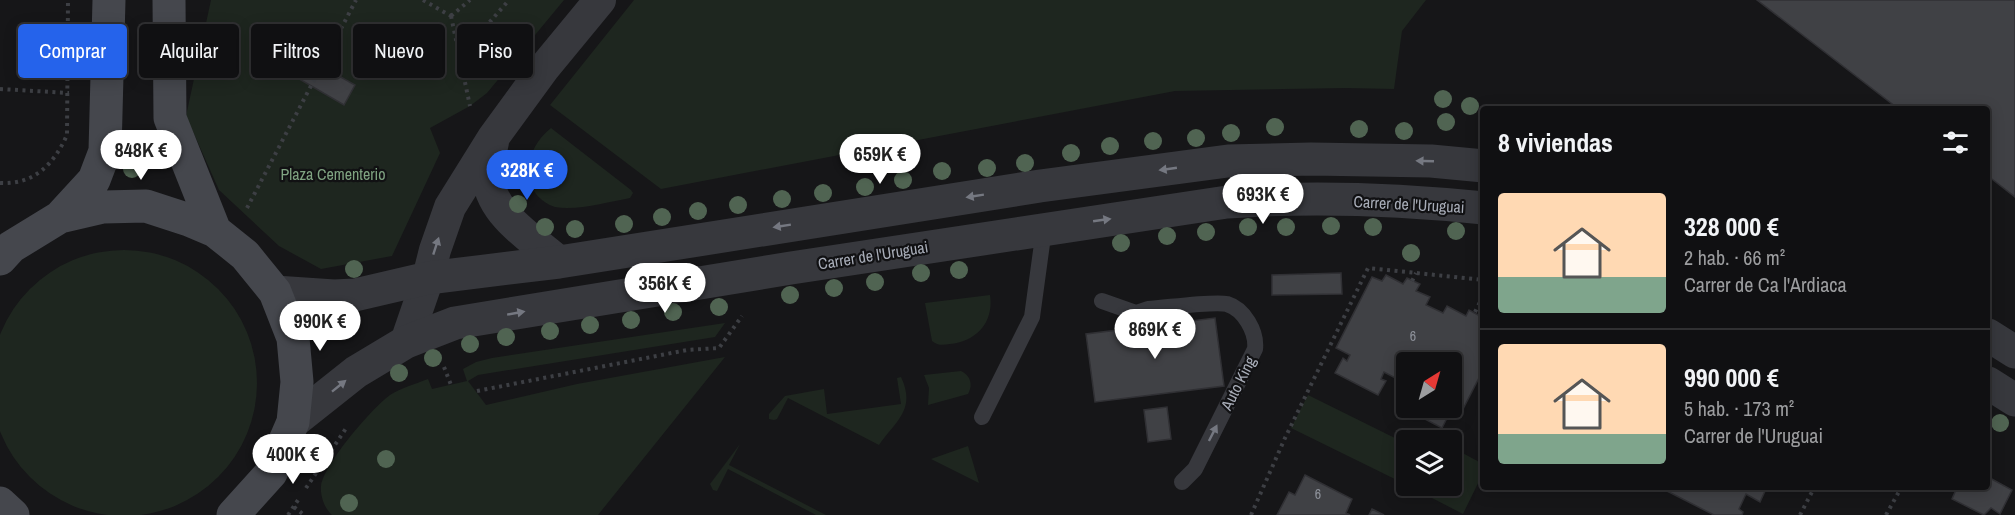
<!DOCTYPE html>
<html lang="es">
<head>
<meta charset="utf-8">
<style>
  :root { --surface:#101012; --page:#19191b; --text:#f1f3f6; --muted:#9c9d9f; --line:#303032; --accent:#2563eb }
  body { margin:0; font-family:"Archivo Narrow",sans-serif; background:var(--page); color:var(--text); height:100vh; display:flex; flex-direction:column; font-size:22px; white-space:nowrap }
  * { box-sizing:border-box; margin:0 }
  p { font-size:20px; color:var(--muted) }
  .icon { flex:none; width:33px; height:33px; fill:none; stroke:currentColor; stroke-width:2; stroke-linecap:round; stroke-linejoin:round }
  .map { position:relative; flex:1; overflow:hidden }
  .drawer { position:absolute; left:1480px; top:106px; width:510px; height:384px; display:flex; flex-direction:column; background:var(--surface); border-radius:6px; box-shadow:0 3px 15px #0003,0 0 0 2px var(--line) }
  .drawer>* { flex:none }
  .guide { position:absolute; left:18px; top:24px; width:570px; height:54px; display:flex; gap:12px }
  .needle { width:39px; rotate:37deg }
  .controls { position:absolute; left:1396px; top:352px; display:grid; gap:12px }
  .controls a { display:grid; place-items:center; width:66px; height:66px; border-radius:6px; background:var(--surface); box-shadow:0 3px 15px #0003,0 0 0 2px var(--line); font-size:30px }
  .price { position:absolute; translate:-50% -51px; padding:0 14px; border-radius:21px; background:#fff; color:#222; font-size:20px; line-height:39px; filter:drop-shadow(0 2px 3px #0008) }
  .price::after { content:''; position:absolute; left:50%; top:36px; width:18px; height:14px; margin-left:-9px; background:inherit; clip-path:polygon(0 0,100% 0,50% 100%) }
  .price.current { background:var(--accent); color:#fff }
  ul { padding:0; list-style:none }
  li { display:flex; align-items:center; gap:18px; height:150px; padding:0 18px }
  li+li { border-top:2px solid var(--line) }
  li span { display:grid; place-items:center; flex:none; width:168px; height:120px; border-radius:6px; color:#555 }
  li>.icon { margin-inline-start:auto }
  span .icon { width:72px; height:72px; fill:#fffc; stroke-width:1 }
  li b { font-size:26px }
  h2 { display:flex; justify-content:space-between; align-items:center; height:72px; padding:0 18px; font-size:26px }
  .pill { padding:0 21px; border-radius:6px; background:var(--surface); box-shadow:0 3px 15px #0003,0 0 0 2px var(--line); font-size:21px; line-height:54px }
  .pill.current { background:var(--accent); color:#fff }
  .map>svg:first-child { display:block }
</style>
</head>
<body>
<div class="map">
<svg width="2015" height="515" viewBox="0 0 2015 515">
  <rect width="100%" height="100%" fill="#161618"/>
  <path fill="#1e261f" d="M211,0H564L487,93L470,106L430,128L440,153L392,256L321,269L279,246L219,190L186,116Z
    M634,0H1426L1402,31L1394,89L1346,88L1175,91L661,189L550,105Z
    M551,128L631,190L633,193L630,198C608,202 577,211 555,207C548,205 541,200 536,194C521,171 531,144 551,128Z
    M-9 383a133 133 0 1 1 266 0a133 133 0 1 1-266 0Z
    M990,295C994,322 977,341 950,344C943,345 938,346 932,341L925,303Z
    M725,323L715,337L478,375L468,381L486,405L577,384L725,357L598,515H332C325,509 320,496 321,486C324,464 371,409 390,395C401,388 415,384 428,379L432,389L467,381L463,369L476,362L492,358Z
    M961,371C971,376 973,385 968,394L928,405L929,388L924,375Z
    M901,377C916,409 897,420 879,445L788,398L777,419L774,420L769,419V414L785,396L824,389L827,414L901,404L897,378Z
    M1308,395L1407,444V485L1291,428Z
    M740,444L729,465L826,515H816L728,469L717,491L713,490L710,484Z
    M968,446L979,483L931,459Z
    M1457,450L1483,464V473L1463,514L1432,498L1438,486H1452V459Z"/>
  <path fill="#404145" stroke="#303034" stroke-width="1.5" d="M1757,0H2015V197L1988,176V110H1900Z
    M286,46L355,85L344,105L275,65Z
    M1341,273L1342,294L1272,295V275Z
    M1386,275L1403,284L1407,278L1420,284L1416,291L1430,297L1426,305L1443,313L1447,306L1466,316L1469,310L1482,317L1479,322L1484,324V373L1482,372L1462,411L1452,407V363H1407V384L1384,372L1381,379L1386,381L1378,395L1335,373L1343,358L1347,361L1350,355L1336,348L1372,277L1382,281Z
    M1215,318L1224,386L1095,402L1086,334Z
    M1406,391L1407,408H1446L1445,411L1449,414L1442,428L1398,405Z
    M1167,407L1171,439L1148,442L1144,410Z
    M1305,475L1352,499L1346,513L1350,515H1277L1289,492L1295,495Z
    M1988,477L2012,490L2000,514L1991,508L1984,515L1952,499L1955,492L1952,488H1988Z
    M1667,488H1772L1771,491L1766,489L1760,502L1746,494L1739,509L1743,512L1742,515H1714L1665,490Z
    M1372,509L1384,515H1369Z"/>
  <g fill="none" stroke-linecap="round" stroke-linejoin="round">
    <path stroke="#3d3f44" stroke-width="4" stroke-dasharray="3 4.5" stroke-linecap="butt" d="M423,0L451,16
      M451,16L470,106
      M451,16L470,0
      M460,56L509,0
      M0,89L69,93
      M0,183C34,185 54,164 67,135L68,0
      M247,208L356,0
      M1412,281L1416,273
      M1475,312L1484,294
      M444,367L451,385
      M477,391L687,350L719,348L742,316
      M306,488L347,427
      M294,507L304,515
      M288,515L300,497
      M1251,515L1285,438L1368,268L1484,280
      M1800,515L1814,488
      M1886,515L1901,488"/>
    <path stroke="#37383d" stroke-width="16" d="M1102,301L1136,313L1148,309C1166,308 1212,301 1227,304C1244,309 1257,332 1255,349L1195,469L1182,482
      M982,417L1032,317L1044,229"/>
    <path stroke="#37383d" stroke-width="32" d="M493,142C491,153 486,168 488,179C493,216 533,239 559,262
      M406,342L428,278L435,250L450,207L493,138L544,68L600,0"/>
    <path stroke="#37383d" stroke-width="33" d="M275,292L334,296L355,295L428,278L559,262L1040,186L1228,161L1311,159L1431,161L1484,166
      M1988,335L2015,352
      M1988,383L2015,400
      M293,422L356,372L406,342L455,323L791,268L1227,202C1312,196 1398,199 1484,208"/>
    <path stroke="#45474d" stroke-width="33" d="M169,0L170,118L215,231
      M60,217L94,180L105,151L109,0
      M0,259L11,247L60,217L103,207L146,206L189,220L215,231L245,255L275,292L293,338L297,382L293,422L271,473L233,515
      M0,503L13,515"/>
  </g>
  <g fill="#506452">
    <circle cx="1443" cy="99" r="9"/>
    <circle cx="1470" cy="106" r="9"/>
    <circle cx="1446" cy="122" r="9"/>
    <circle cx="1275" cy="127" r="9"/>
    <circle cx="1359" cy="129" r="9"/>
    <circle cx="1404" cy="131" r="9"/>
    <circle cx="1231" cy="133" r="9"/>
    <circle cx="1196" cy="138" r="9"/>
    <circle cx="1153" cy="141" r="9"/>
    <circle cx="1110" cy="146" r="9"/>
    <circle cx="1071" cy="153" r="9"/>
    <circle cx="1025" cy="163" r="9"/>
    <circle cx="987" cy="168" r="9"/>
    <circle cx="132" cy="169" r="9"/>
    <circle cx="942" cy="171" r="9"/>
    <circle cx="903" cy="180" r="9"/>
    <circle cx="865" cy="187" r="9"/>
    <circle cx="823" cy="193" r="9"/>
    <circle cx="782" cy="199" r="9"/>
    <circle cx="518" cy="204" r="9"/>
    <circle cx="738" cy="205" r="9"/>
    <circle cx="698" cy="211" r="9"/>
    <circle cx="662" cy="217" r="9"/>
    <circle cx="624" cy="224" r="9"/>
    <circle cx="1331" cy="226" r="9"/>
    <circle cx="545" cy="227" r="9"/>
    <circle cx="1248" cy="227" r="9"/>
    <circle cx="1286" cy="227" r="9"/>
    <circle cx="1373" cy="227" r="9"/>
    <circle cx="575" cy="229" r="9"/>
    <circle cx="1456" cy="231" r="9"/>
    <circle cx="1206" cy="232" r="9"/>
    <circle cx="1167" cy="236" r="9"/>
    <circle cx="1121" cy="243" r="9"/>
    <circle cx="1411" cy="253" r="9"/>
    <circle cx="354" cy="269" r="9"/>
    <circle cx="959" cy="270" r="9"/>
    <circle cx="921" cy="273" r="9"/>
    <circle cx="875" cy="282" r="9"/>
    <circle cx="834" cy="288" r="9"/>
    <circle cx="790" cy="295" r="9"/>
    <circle cx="719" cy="307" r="9"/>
    <circle cx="673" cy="312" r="9"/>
    <circle cx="631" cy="320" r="9"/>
    <circle cx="590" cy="325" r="9"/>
    <circle cx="550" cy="331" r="9"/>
    <circle cx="506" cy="337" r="9"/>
    <circle cx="470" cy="344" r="9"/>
    <circle cx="433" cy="358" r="9"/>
    <circle cx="399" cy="373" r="9"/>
    <circle cx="2000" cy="423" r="9"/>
    <circle cx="386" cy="459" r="9"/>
    <circle cx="349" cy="503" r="9"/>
  </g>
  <defs><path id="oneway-solid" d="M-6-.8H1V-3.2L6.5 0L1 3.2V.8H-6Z" transform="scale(1.5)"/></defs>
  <g fill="#757881">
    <use href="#oneway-solid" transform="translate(1425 161) rotate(-178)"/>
    <use href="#oneway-solid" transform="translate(1168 169) rotate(172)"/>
    <use href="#oneway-solid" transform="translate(975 196) rotate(171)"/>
    <use href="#oneway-solid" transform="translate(1102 220) rotate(-8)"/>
    <use href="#oneway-solid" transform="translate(782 226) rotate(171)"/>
    <use href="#oneway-solid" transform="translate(436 246) rotate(-72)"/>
    <use href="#oneway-solid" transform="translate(516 313) rotate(-10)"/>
    <use href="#oneway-solid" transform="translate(339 386) rotate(-39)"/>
    <use href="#oneway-solid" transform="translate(1213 433) rotate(-63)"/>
  </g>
  <g text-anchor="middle" stroke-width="4.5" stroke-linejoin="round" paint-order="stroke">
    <g font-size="14" fill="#8e929b">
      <text x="1413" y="341">6</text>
      <text x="1318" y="499">6</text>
    </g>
    <g font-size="16" fill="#7fa381" stroke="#111113">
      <text x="333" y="180">Plaza Cementerio</text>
    </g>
    <g font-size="16" fill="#a8adb8" stroke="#111113">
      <text transform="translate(1409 204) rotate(3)" y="6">Carrer de l'Uruguai</text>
      <text transform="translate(873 255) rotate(-9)" y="6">Carrer de l'Uruguai</text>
      <text transform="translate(1238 383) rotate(-63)" y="6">Auto King</text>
    </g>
  </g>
</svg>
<div class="controls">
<a><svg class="needle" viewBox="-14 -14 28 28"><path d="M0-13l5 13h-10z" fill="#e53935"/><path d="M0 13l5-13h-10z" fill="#9c9d9f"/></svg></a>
<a><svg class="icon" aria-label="layers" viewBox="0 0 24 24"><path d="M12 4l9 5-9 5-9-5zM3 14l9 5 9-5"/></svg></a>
</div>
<b class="price" style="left:141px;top:181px">848K €</b>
<b class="price" style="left:880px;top:185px">659K €</b>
<b class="price current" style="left:527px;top:201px">328K €</b>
<b class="price" style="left:1263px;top:225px">693K €</b>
<b class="price" style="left:665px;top:314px">356K €</b>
<b class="price" style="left:320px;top:352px">990K €</b>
<b class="price" style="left:1155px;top:360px">869K €</b>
<b class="price" style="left:293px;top:485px">400K €</b>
<div class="guide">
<a class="pill current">Comprar</a>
<a class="pill">Alquilar</a>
<a class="pill">Filtros</a>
<a class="pill">Nuevo</a>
<a class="pill">Piso</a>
</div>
<section class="drawer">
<h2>8 viviendas<svg class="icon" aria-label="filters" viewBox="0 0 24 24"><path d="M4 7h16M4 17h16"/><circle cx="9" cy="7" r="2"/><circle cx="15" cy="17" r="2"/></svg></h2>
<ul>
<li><span style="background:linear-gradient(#ffd9b3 70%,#7fa58c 0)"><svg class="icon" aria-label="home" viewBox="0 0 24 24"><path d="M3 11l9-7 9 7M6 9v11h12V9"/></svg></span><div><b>328 000 €</b><p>2 hab. · 66 m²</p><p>Carrer de Ca l'Ardiaca</p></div></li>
<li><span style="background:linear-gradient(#ffd9b3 75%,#7fa58c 0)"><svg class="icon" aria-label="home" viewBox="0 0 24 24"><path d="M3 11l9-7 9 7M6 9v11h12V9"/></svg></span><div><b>990 000 €</b><p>5 hab. · 173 m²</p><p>Carrer de l'Uruguai</p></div></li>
</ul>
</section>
</div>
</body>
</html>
